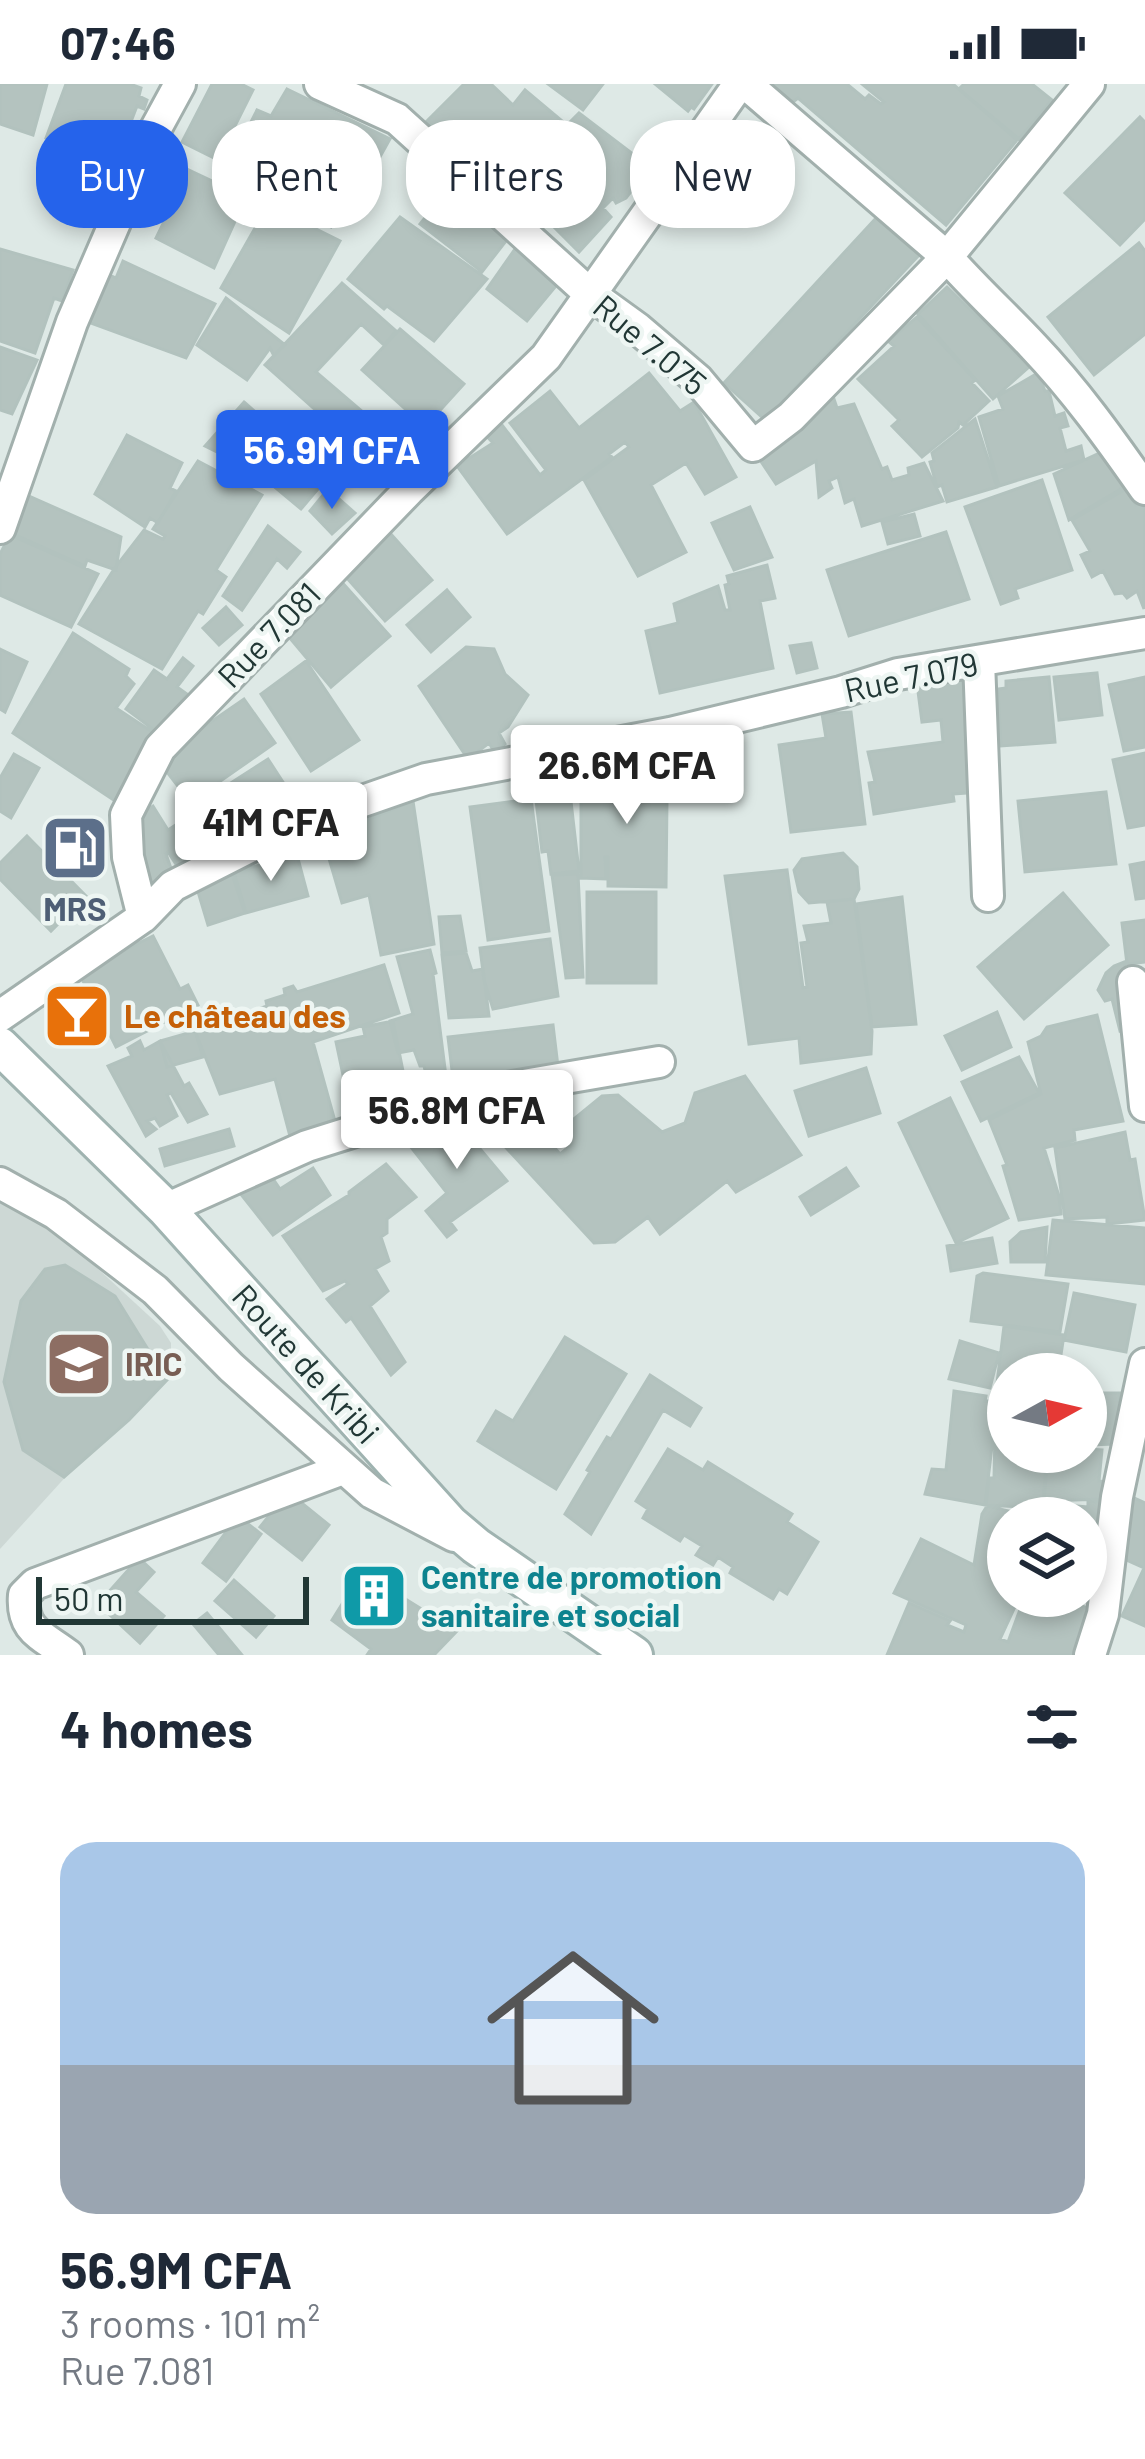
<!DOCTYPE html>
<html lang="en">
<head>
<meta charset="utf-8">
<style>
  :root { --surface:#fff; --page:#f2f2f3; --text:#1f2937; --muted:#747a83; --accent:#2563eb }
  body { margin:0; font-family:Barlow,sans-serif; background:var(--page); color:var(--text); height:100vh; display:flex; flex-direction:column; font-size:45px; white-space:nowrap }
  * { box-sizing:border-box; margin:0 }
  p { font-size:39px; color:var(--muted) }
  .icon { flex:none; width:66px; height:66px; fill:none; stroke:currentColor; stroke-width:2; stroke-linecap:round; stroke-linejoin:round }
  .map { position:relative; height:1571px; overflow:hidden }
  .side { display:flex; flex-direction:column; background:var(--surface); flex:1 }
  .side>* { flex:none }
  .banner { position:absolute; left:36px; top:36px; width:1074px; height:108px; display:flex; gap:24px }
  .needle { width:78px; rotate:82deg }
  .tools { position:absolute; left:987px; top:1269px; display:grid; gap:24px }
  .tools a { display:grid; place-items:center; width:120px; height:120px; border-radius:50%; background:var(--surface); box-shadow:0 6px 18px #0003; font-size:60px }
  .scale { position:absolute; left:36px; bottom:30px; width:273px; box-sizing:border-box; padding-left:12px; border:6px solid #213735; border-top:0; font-size:33px; line-height:42px; white-space:nowrap; color:#213735; -webkit-text-stroke:9px #eef6f3; paint-order:stroke }
  .price { position:absolute; translate:-50% -102px; padding:0 27px; border-radius:12px; background:#fff; color:#222; font-size:39px; line-height:78px; filter:drop-shadow(0 3px 6px #0008) }
  .price::after { content:''; position:absolute; left:50%; top:72px; width:36px; height:27px; margin-left:-18px; background:inherit; clip-path:polygon(0 0,100% 0,50% 100%) }
  .price.current { background:var(--accent); color:#fff }
  ul { padding:0; list-style:none }
  li { display:grid; align-content:center; gap:24px; height:636px; padding:0 60px }
  li span { display:grid; place-items:center; height:372px; border-radius:36px; color:#555 }
  li>.icon { margin-inline-start:auto }
  span .icon { width:216px; height:216px; fill:#fffc; stroke-width:1 }
  li b { font-size:51px }
  h2 { display:flex; justify-content:space-between; align-items:center; height:144px; padding:0 60px; font-size:51px }
  .chip { padding:0 42px; border-radius:48px; background:var(--surface); box-shadow:0 6px 18px #0003; font-size:42px; line-height:108px }
  .chip.current { background:var(--accent); color:#fff }
  .status { display:flex; justify-content:space-between; align-items:center; height:84px; padding:0 60px; background:var(--surface); direction:ltr }
  .status svg { height:33px; fill:currentColor }
  .map>svg:first-child { display:block }
</style>
</head>
<body>
<div class="status"><b>07:46</b><svg viewBox="0 0 49 12"><path d="M0 12V9h3v3zM5 12V6h3v6zM10 12V3h3v9zM15 12V0h3v12zM26 1h20v11H26zM47 4h2v5h-2z"/></svg></div>
<div class="map">
<svg width="1145" height="1571" viewBox="0 0 1145 1571">
  <rect width="100%" height="100%" fill="#dee9e6"/>
  <path fill="#cdd8d5" d="M0,1119L58,1148L160,1242L171,1259V1277L0,1465Z"/>
  <path fill="#b4c3bf" stroke="#b2c2be" stroke-width="3" d="M0,0H47L33,51L0,40Z
    M66,0H130L141,4L139,12L147,16L144,25L137,22L116,77L46,54Z
    M212,0H241L253,6L218,76L182,58Z
    M464,0H491L513,21L525,6L562,37L491,117L458,81L466,71L454,60L451,64L438,53L440,49L427,37Z
    M548,0H603L583,26Z
    M655,0H712L694,25L691,23L688,27Z
    M771,0H847L865,15L869,11L881,20L884,18L862,0H953L1017,56L946,141L798,14L793,18Z
    M964,0H1032L1052,16L1019,55L959,5Z
    M287,5L390,55L380,73L369,66L331,143L223,93L257,26L271,32Z
    M579,29L650,83L626,114L616,119L613,114L603,124L611,133L579,168L513,102L545,65L550,70L575,43L569,39Z
    M1140,33L1145,38V135L1120,161L1065,109Z
    M189,86L246,113L214,184L156,154Z
    M447,106L509,153L482,188L420,140Z
    M268,121L340,157L289,249L221,204Z
    M400,133L487,195L434,257L387,222L384,225L348,195Z
    M876,134L919,171L765,336L724,299Z
    M1139,159L1145,167V250L1094,291L1048,233Z
    M0,165L73,186L62,217L54,214L35,269L0,257Z
    M515,165L556,202L527,237L487,205Z
    M123,177L215,220L186,274L85,237L105,189L116,194Z
    M342,199L396,247L384,261L361,240L316,288L370,334L349,356L265,281Z
    M947,203L1029,283L993,315L918,230Z
    M226,214L285,261L274,272L270,264L247,296L197,261Z
    M917,233L975,296L972,299L989,317L963,341L959,338L958,344L922,373L892,342L899,336L858,295L894,262L888,257Z
    M400,245L464,300L425,343L362,286Z
    M0,263L37,276L12,330L0,326Z
    M649,289L680,327L694,318L736,393L705,410L686,379L651,401L686,468L638,492L584,396L629,363L625,358L609,370L612,373L507,450L457,382L493,359L480,345L496,333L540,391L546,386L510,339L550,307L579,344Z
    M1038,289L1045,307H1049L1055,332L1064,329L1068,342L1060,344L1066,367L1081,362L1084,376L999,402L979,333L1003,325L998,312Z
    M833,312L837,324L854,320L882,385L887,383L892,396L909,391L908,384L924,379L943,417L862,442L854,415L845,419L838,393L829,397L832,404L819,413L816,377L776,400L758,373L820,317Z
    M244,318L329,392L301,425L229,365L223,371L205,362Z
    M975,335L997,403L947,418L942,401L937,403L930,378L934,377L932,369Z
    M127,351L182,379L170,404L176,407L158,439L150,434L145,443L95,410Z
    M1102,368L1124,403L1069,436L1054,390Z
    M198,377L262,411L216,486L226,493L203,530L198,527L162,585L79,540L114,485L144,446L163,455L165,452L153,445Z
    M1042,396L1072,486L1015,505L1018,514L1001,520L965,423Z
    M328,405L355,429L332,450L310,427Z
    M1126,405L1136,421L1141,418L1145,424L1144,525L1137,507L1127,514L1123,509L1115,510L1103,487L1092,493L1081,471L1090,467L1072,436Z
    M29,412L121,453L116,486L87,476L85,482L9,448Z
    M750,423L772,473L734,486L712,439Z
    M914,430L920,452L888,460L882,438Z
    M268,442L300,468L287,484L277,475L242,526L223,512Z
    M946,448L969,515L849,552L827,486Z
    M390,449L432,496L385,537L337,483L359,478Z
    M10,451L98,490L71,543L0,511V470Z
    M767,481L775,514L760,517L773,584L660,609L646,547L678,539L674,520L718,502L725,526H730L725,501L729,500L727,492Z
    M340,496L390,552L331,603L283,546Z
    M447,506L470,533L431,568L407,541Z
    M226,523L242,541L219,561L203,544Z
    M73,549L129,585L126,592L134,600L116,624L157,651L115,717L13,649Z
    M811,559L817,584L797,589L790,562Z
    M466,563L494,565L505,590L528,611L508,643L499,649L505,660L495,669L489,659L468,675L419,602Z
    M0,565L27,578L5,628L0,625Z
    M183,574L193,582L177,603L187,610L158,649L126,625L154,586L167,595Z
    M306,577L359,656L311,687L261,610Z
    M962,587L980,708L953,710L954,717L874,730L869,699L875,698L868,668L943,658L941,636L922,638L916,592Z
    M1097,589L1102,631L1059,636L1054,593Z
    M1049,593L1055,658L1001,662L998,605L1006,604V597Z
    M1145,593V663L1124,667L1109,601Z
    M244,615L275,659L219,698L223,704L268,675L294,715L219,763L217,761L181,788L168,768L166,770L174,793L145,805L136,780L145,777L139,764L133,735L153,722L168,746L197,727L194,722L208,713L205,709L190,718L157,675Z
    M851,628L865,740L791,748L779,661L826,654L822,630Z
    M1145,669V741L1128,744L1113,676Z
    M14,670L39,684L11,734L0,727V694Z
    M674,679L675,715H667L666,803L608,802V773H605L606,795L581,794V705H594V689H659V680Z
    M567,683L579,787L551,790L548,767L542,768L533,690Z
    M1106,708L1116,780L1025,788L1018,717Z
    M531,715L549,847L488,856L470,723Z
    M413,717L434,860L381,871L369,811L342,819L323,754Z
    M27,752L86,812L51,847L0,795V779Z
    M843,769L857,783L859,805L854,815L809,819L799,808L794,786L802,775Z
    M297,771L308,812L246,829L234,788Z
    M1145,778V814L1136,815L1130,781Z
    M787,786L803,904L807,903L801,859L808,858L804,842L831,839L827,818L854,815L872,947L871,970L801,979L799,954L749,960L725,792Z
    M232,790L245,829L208,841L196,801Z
    M578,790L583,893L566,894L552,791Z
    M587,808H656V899H587Z
    M1063,809L1108,861L1024,935L978,883Z
    M902,813L916,940L872,943L856,820Z
    M460,832L466,867L442,869L439,833Z
    M1145,836V878L1127,880L1122,839Z
    M153,852L180,905L188,901L198,921L116,963L79,889Z
    M550,855L558,912L493,925L484,896L480,864Z
    M430,866L436,889L433,890L448,1008L431,1012L424,982H420L414,966L398,969L390,937L413,930L397,873Z
    M466,869L472,887L483,885L489,932L449,934L442,871Z
    M1124,878L1134,942L1120,947L1112,915L1105,917L1098,906L1106,889L1114,882Z
    M384,881L399,929L313,958L338,1048L292,1060L275,995L220,1010L195,947L267,922L266,917L285,911L284,905L293,902L297,908Z
    M997,928L1011,963L962,986L945,952Z
    M1097,931L1123,1037L1074,1046L1075,1056L1044,1064L1059,1112L1061,1130L1019,1136L1003,1082L1007,1081L989,1036L1041,1010L1028,958L1041,952L1047,943Z
    M393,937L409,1017L351,1029L336,958L365,952L363,943Z
    M553,941L559,991L454,1003L448,953Z
    M195,947L203,973L167,983L160,957Z
    M140,957L144,966L160,957L184,1002L189,999L207,1030L188,1038L171,1009L167,1011L177,1032L160,1042L155,1034L147,1037L156,1045L146,1052L108,982L132,972L128,964Z
    M1019,973L1039,1009L981,1037L962,998Z
    M866,984L880,1029L809,1052L795,1007Z
    M745,992L801,1071L736,1108L727,1097L660,1150L648,1133L615,1158L594,1159L473,1028L515,1017L560,1070L570,1062L558,1048L602,1012L618,1011L662,1048L685,1039L695,1009Z
    M950,1014L1008,1134L956,1159L899,1039Z
    M455,1035L507,1097L450,1138L456,1146L447,1153L426,1127L447,1109L410,1062Z
    M229,1045L234,1062L165,1082L160,1065Z
    M1125,1048L1130,1076L1135,1075L1145,1136L1107,1140V1133L1065,1135L1055,1064Z
    M386,1080L416,1113L387,1135V1149L381,1153L389,1177L375,1185L388,1207L370,1222L405,1278L391,1291L351,1234L346,1238L327,1215L348,1200L345,1197L323,1207L283,1152L349,1111V1108Z
    M265,1083L280,1105L313,1084L330,1111L273,1151L236,1104Z
    M846,1084L858,1102L811,1131L800,1113Z
    M1053,1136L1145,1144V1200L1046,1191Z
    M1047,1143L1045,1178H1011L1010,1158L1021,1148Z
    M992,1154L997,1179L951,1187L947,1162Z
    M65,1181L115,1212L167,1296L129,1336L64,1393L23,1366L4,1298L21,1217L45,1185Z
    M983,1189L1068,1200L1060,1248L971,1237L977,1192Z
    M1074,1209L1135,1221L1126,1268L1064,1256Z
    M1004,1242L1064,1251L1058,1290H1008V1301L997,1299Z
    M565,1253L626,1290L556,1405L478,1357L496,1327L513,1337Z
    M960,1257L999,1269L990,1304L949,1295Z
    M650,1291L701,1324L690,1342L663,1326L591,1450L565,1430L590,1388L587,1386L607,1353L611,1355Z
    M954,1307L986,1312L985,1317H994L995,1309H1008V1337H995L985,1421L925,1410L932,1385L946,1386Z
    M1086,1309H1120L1116,1360L1086,1361Z
    M995,1349H1008V1368H1047L1043,1419L1088,1423V1417L1107,1419L1089,1517L1071,1512H1086V1434H1021L1022,1423L986,1421L989,1394H994Z
    M668,1365L703,1386L708,1378L792,1430L787,1438L818,1458L787,1510L779,1505L773,1515L730,1489L733,1483L718,1473L713,1481L696,1471L702,1462L684,1451L680,1457L643,1434L648,1425L636,1417Z
    M1086,1365L1102,1366L1099,1397L1107,1398L1105,1415L1044,1417L1048,1368H1086Z
    M288,1408L329,1441L302,1476L260,1443Z
    M1130,1412L1145,1419V1542L1122,1532L1144,1484L1122,1474L1127,1464L1114,1458Z
    M987,1422L1021,1430V1434H1008V1512H1020L1000,1555L1008,1558L1025,1512H1051L1094,1526L1082,1571H887L909,1519L950,1537L947,1541L964,1548L966,1541L894,1509L921,1455L974,1481L982,1430Z
    M238,1432L261,1450L226,1497L203,1479Z
    M139,1474L154,1488L136,1508L164,1532L140,1559L98,1520Z
    M362,1488L457,1547L434,1571H367L371,1565L332,1536Z
    M234,1496L274,1532L256,1553L215,1517Z
    M207,1529L242,1571H219L193,1540Z"/>
  <g fill="none" stroke-linecap="round" stroke-linejoin="round">
    <defs>
      <path id="minor" d="M320,0L397,35L590,210L637,244L698,296L753,362L791,333L947,173L1089,0
        M746,0L947,173C974,204 1005,232 1033,262C1075,306 1110,355 1145,405
        M0,444L72,238L155,46L180,0
        M979,577L988,812
        M143,833L173,802L291,742L426,695L670,649L841,608L898,590L1145,549
        M1133,898L1145,1022
        M0,932L143,833L128,773L126,731L160,664L409,406L546,273L739,0
        M0,1099L56,1130L155,1206L231,1283L372,1409L454,1452
        M166,1125L307,1062L472,1010L659,978
        M68,1571C42,1551 21,1547 24,1511L35,1500L343,1385
        M1090,1571L1103,1530L1117,1413L1145,1280"/>
      <path id="secondary" d="M0,962L166,1125L450,1440L476,1462L634,1571"/>
    </defs>
    <use href="#minor" stroke="#a2b0ad" stroke-width="36"/>
    <use href="#secondary" stroke="#9fb3b0" stroke-width="42"/>
    <use href="#minor" stroke="#fff" stroke-width="30"/>
    <use href="#secondary" stroke="#fff" stroke-width="36"/>
  </g>
  <defs>
    <symbol id="fuel-square" viewBox="-11 -11 22 22"><rect x="-9" y="-9" width="18" height="18" rx="4" fill="#5c6f8a" stroke="#eef6f3"/><path d="M-5.5-6h7V0h2V4h1.3V-2.5L3-4.5l.8-.8L6-3V5H2.5V1h-1V6h-7ZM-4.2-4.7v3.2H.2V-4.7Z" fill="#fff"/></symbol>
    <symbol id="bar-square" viewBox="-11 -11 22 22"><rect x="-9" y="-9" width="18" height="18" rx="4" fill="#e8710a" stroke="#eef6f3"/><path d="M-6-5H6L.8 .8V4.5H3.5V6h-7V4.5H-.8V.8Z" fill="#fff"/></symbol>
    <symbol id="school-square" viewBox="-11 -11 22 22"><rect x="-9" y="-9" width="18" height="18" rx="4" fill="#8d6e63" stroke="#eef6f3"/><path d="M0-5L7-2L0 1L-7-2ZM-4 1L0 2.5L4 1V4Q0 6-4 4Z" fill="#fff"/></symbol>
    <symbol id="building-square" viewBox="-11 -11 22 22"><rect x="-9" y="-9" width="18" height="18" rx="4" fill="#0f9aa8" stroke="#eef6f3"/><path d="M-4-6H4V6H1V3H-1V6H-4ZM-2.5-4.3h1.7v1.8h-1.7ZM.8-4.3h1.7v1.8H.8ZM-2.5-1h1.7V.8h-1.7ZM.8-1h1.7V.8H.8Z" fill="#fff"/></symbol>
  </defs>
  <g fill-rule="evenodd">
    <use href="#fuel-square" x="37" y="726" width="76" height="76"/>
    <use href="#bar-square" x="39" y="894" width="76" height="76"/>
    <use href="#school-square" x="41" y="1242" width="76" height="76"/>
    <use href="#building-square" x="336" y="1474" width="76" height="76"/>
  </g>
  <g text-anchor="middle" stroke-width="9" stroke-linejoin="round" paint-order="stroke">
    <g font-size="33" fill="#213735" stroke="#eef6f3">
      <text transform="translate(650 261) rotate(40)" y="12">Rue 7.075</text>
      <text transform="translate(269 551) rotate(-46)" y="12">Rue 7.081</text>
      <text transform="translate(911 593) rotate(-12)" y="12">Rue 7.079</text>
      <text transform="translate(306 1280) rotate(48)" y="12">Route de Kribi</text>
    </g>
    <g font-size="33" font-weight="bold" fill="#4e5e75" stroke="#eef6f3">
      <text x="75" y="837">MRS</text>
    </g>
    <g font-size="33" font-weight="bold" fill="#c56008" stroke="#eef6f3" text-anchor="start">
      <text x="124" y="944">Le château des</text>
    </g>
    <g font-size="33" font-weight="bold" fill="#785e54" stroke="#eef6f3" text-anchor="start">
      <text x="125" y="1292">IRIC</text>
    </g>
    <g font-size="33" font-weight="bold" fill="#0d838f" stroke="#eef6f3" text-anchor="start">
      <text x="421" y="1505">Centre de promotion<tspan x="421" dy="38">sanitaire et social</tspan></text>
    </g>
  </g>
</svg>
<div class="tools">
<a><svg class="needle" viewBox="-14 -14 28 28"><path d="M0-13l5 13h-10z" fill="#e53935"/><path d="M0 13l5-13h-10z" fill="#747a83"/></svg></a>
<a><svg class="icon" aria-label="layers" viewBox="0 0 24 24"><path d="M12 4l9 5-9 5-9-5zM3 14l9 5 9-5"/></svg></a>
</div>
<div class="scale">50 m</div>
<b class="price current" style="left:332px;top:428px">56.9M CFA</b>
<b class="price" style="left:627px;top:743px">26.6M CFA</b>
<b class="price" style="left:271px;top:800px">41M CFA</b>
<b class="price" style="left:457px;top:1088px">56.8M CFA</b>
<div class="banner">
<a class="chip current">Buy</a>
<a class="chip">Rent</a>
<a class="chip">Filters</a>
<a class="chip">New</a>
</div>
</div>
<section class="side">
<h2>4 homes<svg class="icon" aria-label="filters" viewBox="0 0 24 24"><path d="M4 7h16M4 17h16"/><circle cx="9" cy="7" r="2"/><circle cx="15" cy="17" r="2"/></svg></h2>
<ul>
<li><span style="background:linear-gradient(#a9c7e8 60%,#9aa5b1 0)"><svg class="icon" aria-label="home" viewBox="0 0 24 24"><path d="M3 11l9-7 9 7M6 9v11h12V9"/></svg></span><div><b>56.9M CFA</b><p>3 rooms · 101 m²</p><p>Rue 7.081</p></div></li>
</ul>
</section>
</body>
</html>
